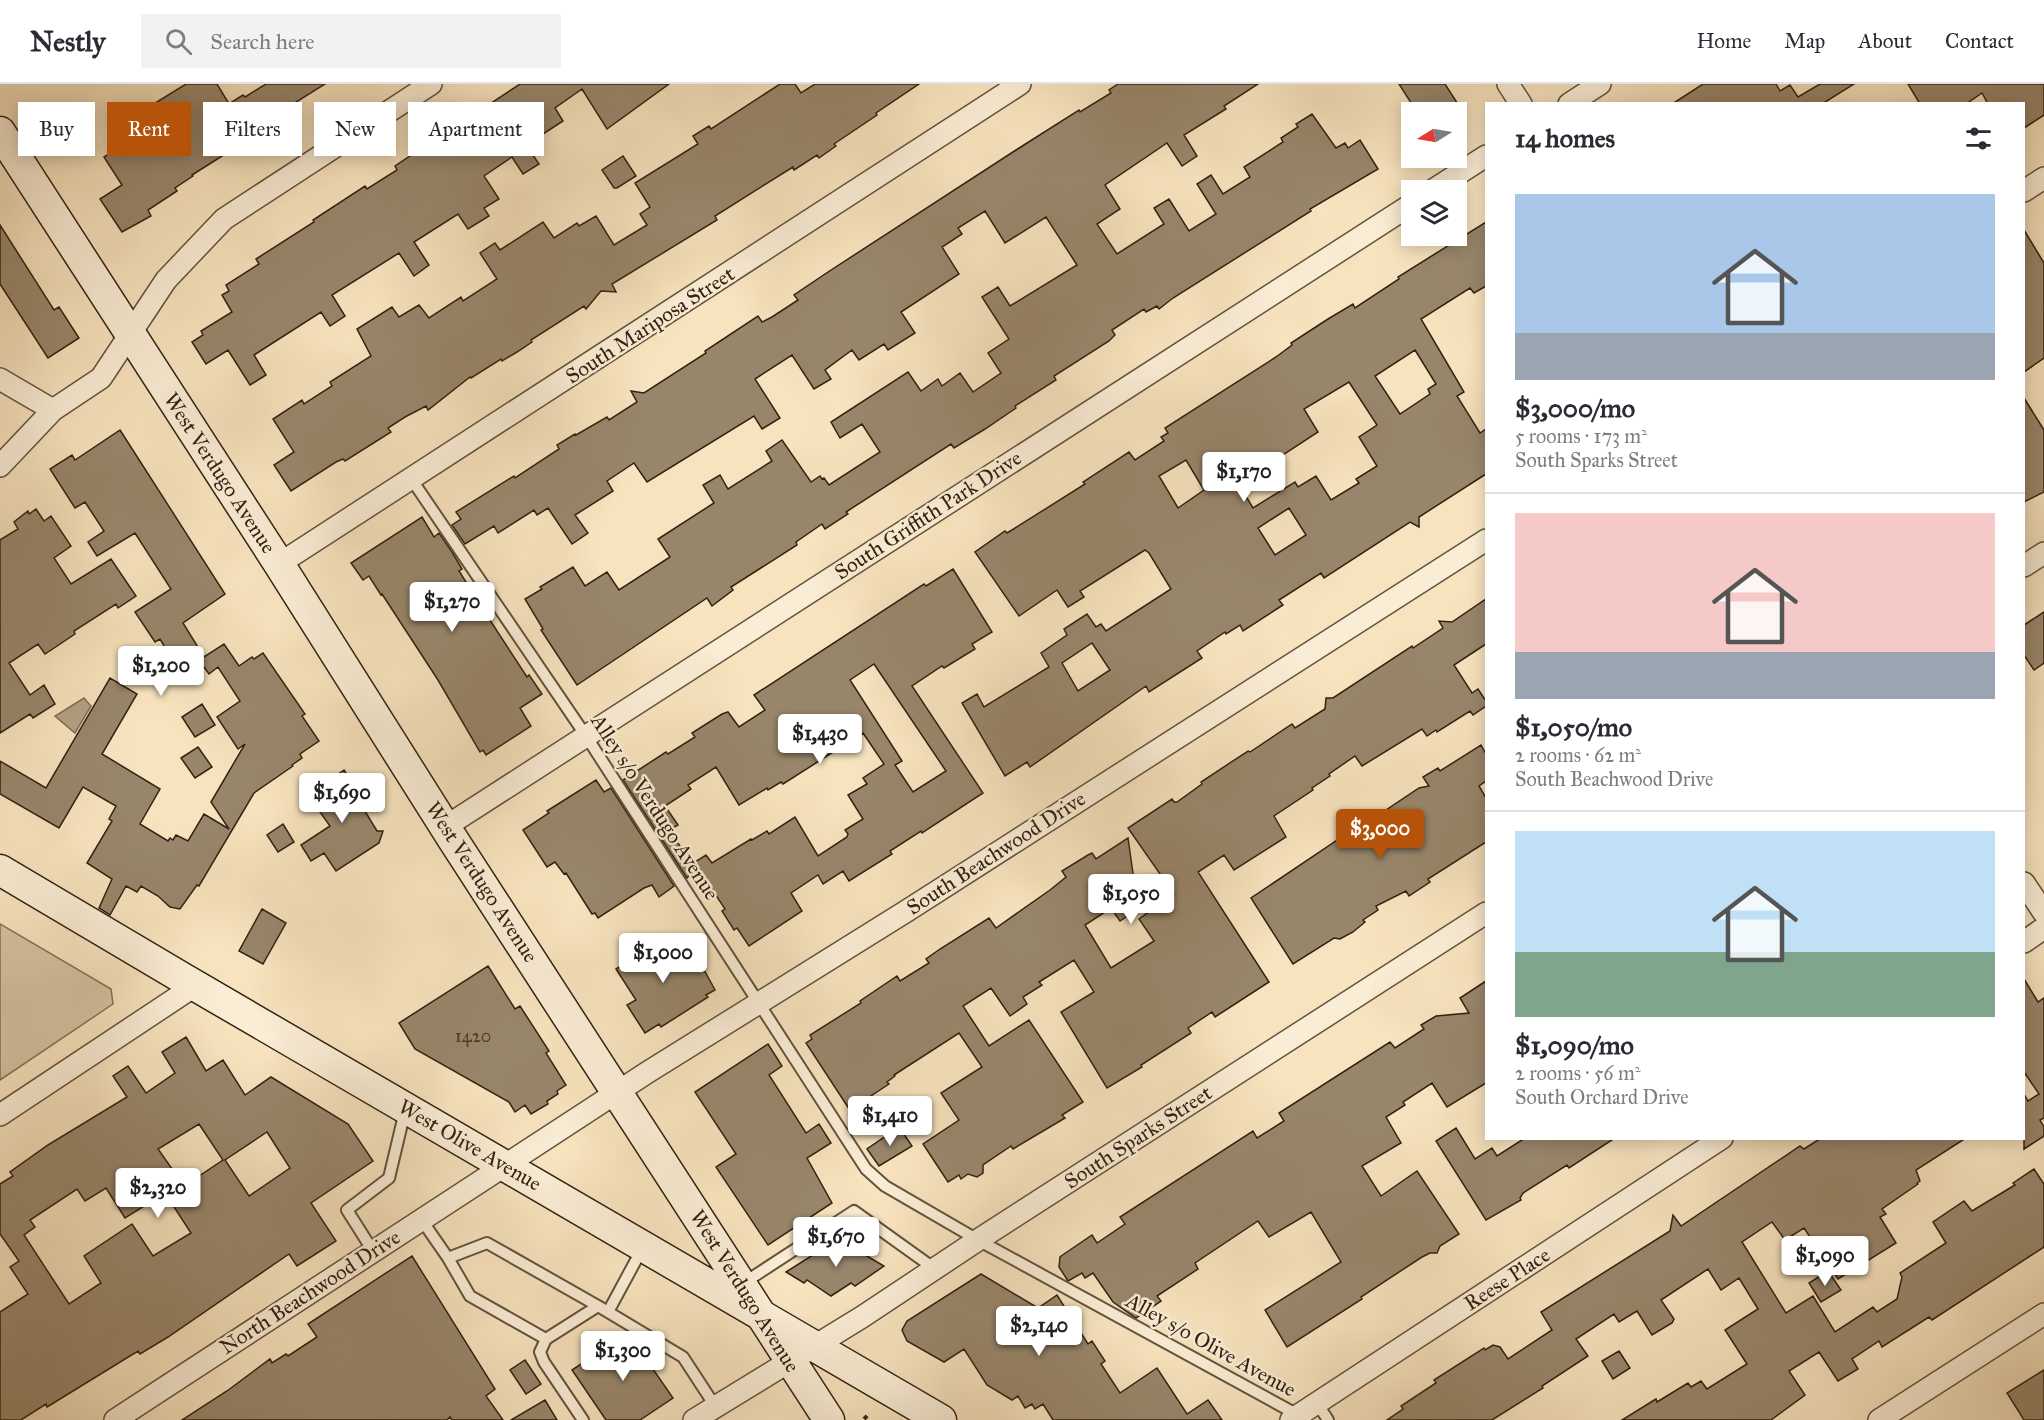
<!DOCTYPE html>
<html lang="en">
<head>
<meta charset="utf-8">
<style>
  :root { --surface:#fff; --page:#f2f2f3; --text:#2b2b33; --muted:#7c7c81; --line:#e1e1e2; --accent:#b45309 }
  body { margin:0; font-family:"IM FELL Great Primer",serif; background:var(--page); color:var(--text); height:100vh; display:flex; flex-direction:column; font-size:22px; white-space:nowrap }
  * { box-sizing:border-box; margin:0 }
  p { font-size:20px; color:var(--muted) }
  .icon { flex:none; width:33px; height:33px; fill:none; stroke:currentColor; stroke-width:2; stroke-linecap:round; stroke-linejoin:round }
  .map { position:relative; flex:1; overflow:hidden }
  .drawer { position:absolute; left:1485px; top:18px; width:540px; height:1038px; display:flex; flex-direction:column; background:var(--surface); border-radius:0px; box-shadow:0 3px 15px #0003 }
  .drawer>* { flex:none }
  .guide { position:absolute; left:18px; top:18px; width:570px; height:54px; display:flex; gap:12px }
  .needle { width:39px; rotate:259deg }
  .controls { position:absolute; left:1401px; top:18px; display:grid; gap:12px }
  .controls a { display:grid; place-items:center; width:66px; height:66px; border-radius:0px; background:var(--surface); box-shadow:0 3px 15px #0003; font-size:30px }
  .price { position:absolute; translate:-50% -51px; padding:0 14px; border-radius:6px; background:#fff; color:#222; font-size:20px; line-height:39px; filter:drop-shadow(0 2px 3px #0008) }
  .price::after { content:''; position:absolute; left:50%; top:36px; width:18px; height:14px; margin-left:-9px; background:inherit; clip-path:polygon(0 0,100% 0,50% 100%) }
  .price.current { background:var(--accent); color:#fff }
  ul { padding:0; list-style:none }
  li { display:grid; align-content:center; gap:12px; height:318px; padding:0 30px }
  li+li { border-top:2px solid var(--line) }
  li span { display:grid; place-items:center; height:186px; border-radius:0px; color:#555 }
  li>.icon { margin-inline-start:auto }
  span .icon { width:108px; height:108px; fill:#fffc; stroke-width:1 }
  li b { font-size:26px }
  h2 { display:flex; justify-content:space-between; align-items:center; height:72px; padding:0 30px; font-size:26px }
  .chip { padding:0 21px; border-radius:0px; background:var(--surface); box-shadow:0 3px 15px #0003; font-size:21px; line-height:54px }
  .chip.current { background:var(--accent); color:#fff }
  header { display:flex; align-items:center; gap:36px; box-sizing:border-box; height:84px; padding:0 30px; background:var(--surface); border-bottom:2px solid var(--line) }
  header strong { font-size:28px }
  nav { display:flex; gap:33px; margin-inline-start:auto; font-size:21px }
  .search { width:420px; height:54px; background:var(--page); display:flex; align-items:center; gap:15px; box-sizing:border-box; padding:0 21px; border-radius:0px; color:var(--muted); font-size:22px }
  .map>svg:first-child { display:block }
</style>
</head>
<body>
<header>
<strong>Nestly</strong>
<div class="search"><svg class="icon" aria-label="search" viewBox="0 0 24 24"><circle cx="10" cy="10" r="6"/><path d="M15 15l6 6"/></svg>Search here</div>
<nav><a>Home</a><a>Map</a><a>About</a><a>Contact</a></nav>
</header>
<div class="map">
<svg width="2044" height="1336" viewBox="0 0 2044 1336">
  <rect width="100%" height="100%" fill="#f7e3be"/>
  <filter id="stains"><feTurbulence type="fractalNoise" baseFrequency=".00333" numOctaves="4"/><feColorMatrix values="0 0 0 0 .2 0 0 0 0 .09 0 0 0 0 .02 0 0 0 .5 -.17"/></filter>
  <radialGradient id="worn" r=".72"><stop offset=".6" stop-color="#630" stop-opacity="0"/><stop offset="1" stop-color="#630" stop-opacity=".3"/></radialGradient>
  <path fill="#d6c2a1" stroke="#84725a" stroke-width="1.5" d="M0,840L111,905L113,920L0,996Z"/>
  <path fill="#b4a184" stroke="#806e56" stroke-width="1.5" d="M84,614L91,622L75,649L55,632Z"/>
  <path fill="#98866b" stroke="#322112" stroke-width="1.5" fill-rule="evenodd" d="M186,0H217L229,20L243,11L245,13L266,0H325L253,45L255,49L235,64L192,91L193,92L175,104L177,107L148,126L151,132L122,148L100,115L122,101L104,73L121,62L118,58L159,32L152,21Z
    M520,0H669L607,45L582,5L555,24L563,37L526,61L539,80L523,90L512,73L484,92L499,115L484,124L489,132L468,145L458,130L414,158L429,181L414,192L399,169L332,211L345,232L330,242L321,228L254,271L266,291L250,301L228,266L206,280L192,258L203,251L201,247L232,228L222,211L229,207L226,201L259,180L256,175L314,138L313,136L365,102L367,105L397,86L395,82L447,47L449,50L479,32L476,29Z
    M780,0H795L801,9L815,0H919L876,29L877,31L834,60L836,62L819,74L817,71L794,86L793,83L715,132L717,136L612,200L616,208L601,207L586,225L584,222L531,256L532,258L517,268L502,277L501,275L471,294L470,293L428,326L426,322L405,333L388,344L391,348L345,377L343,375L336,378L291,407L274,381L294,368L273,335L302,316L304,320L332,302L330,298L371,272L357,245L392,223L399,233L419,221L429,234L461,213L463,217L497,195L480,169L495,159L500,166L543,138L554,154L577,139L579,142L596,132L614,161L647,141L640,130L650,123L635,99L698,60L693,52L709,42L711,45Z
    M1118,0H1258L1224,22L1226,25L1184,51L1197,72L1182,82L1167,59L1105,101L1120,125L1097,140L1117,170L1164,140L1154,124L1169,115L1189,147L1216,130L1197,100L1211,91L1223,110L1250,93L1244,83L1283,58L1281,54L1298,43L1296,40L1312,30L1336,64L1345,59L1348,64L1360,56L1378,85L1310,125L1311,127L1173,214L1159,225L1157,222L1146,228L1144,225L1112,246L1115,251L1109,257L1054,292L1056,296L1015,322L1016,324L985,345L954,364L951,360L846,428L848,430L825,445L822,440L796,458L797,461L731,503L733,506L712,522L707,514L577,601L541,546L543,545L525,515L542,505L540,503L573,483L585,502L607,488L619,506L670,473L658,455L714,419L703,401L720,391L728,405L772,377L766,367L782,356L811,398L820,392L822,395L824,394L829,401L880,368L862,340L840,354L831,338L908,288L921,307L938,295L942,302L960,289L973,308L1001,289L988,269L1009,255L982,213L998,203L1010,222L1077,181L1046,133L1005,159L985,127L958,144L962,150L942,163L959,190L901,228L915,249L888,266L884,260L859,276L852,266L825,286L831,295L814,305L792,271L755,295L780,334L762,345L754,332L647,398L634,379L607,397L613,407L575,431L588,449L572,460L548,424L537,431L534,426L498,449L494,442L465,460L452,441L461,435L456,428L514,392L515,394L559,365L557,361L575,350L576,351L607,333L609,336L637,318L631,307L644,309L706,269L705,267L758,232L762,238L772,233L798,216L794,211L828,188L1016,66L1079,26L1080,28L1111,9L1109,6Z
    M1399,0H1445L1463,28H1417Z
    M1703,0H1776L1780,7L1790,1L1798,13L1820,0H1854L1822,20H1672Z
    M1908,0H2044V31L2024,44V20H1988L1982,9L1966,20H1920Z
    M623,72L636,92L617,104H614L602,86Z
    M1486,138V202L1474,209L1470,204L1421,235L1464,308L1457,312L1480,349L1486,345V390L1419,433V443L1410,438L1324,494L1321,489L1279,516L1283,521L1243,547L1240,541L1226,550L1225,548L1197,567L1202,574L1149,608L1146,602L1030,683L1027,678L1005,692L962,619L977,610L984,623L1049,583L1041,569L1067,551L1064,545L1087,530L1096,543L1101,540L1106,547L1171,505L1149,469L1145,466L1080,507L1084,513L1068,523L1057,506L1019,532L975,468L1005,447L1007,449L1012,446L1085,400L1083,398L1129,368L1135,376L1164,357L1161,353L1168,349L1165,344L1276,273L1292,261L1291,259L1328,235L1353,220L1355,224L1399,195L1398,193ZM1415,266L1436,300L1428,305L1430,310L1400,330L1375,292ZM1349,298L1377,341L1359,353L1377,382L1356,395L1359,399L1331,416L1316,392L1298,403L1295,398L1253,424L1236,396L1264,379L1266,382L1318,348L1304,325ZM1186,376L1204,406L1178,424L1159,392ZM1289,424L1306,451L1275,471L1258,444ZM1092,559L1110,586L1078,607L1062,579Z
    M0,141L54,226L59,223L79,254L48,274L0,200Z
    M2024,146L2044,179V274L2024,288Z
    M2024,314L2044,346V408L2024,418Z
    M120,346L225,510L183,539L204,573L224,560L239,582L252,573L254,575L263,569L305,630L302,632L319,657L300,670L302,674L292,681L293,682L254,709L199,802L197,801L180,825L170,823L158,812L141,802L137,808L126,802L110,831L99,824L112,795L87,779L112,737L109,735L116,722L83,703L59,744L0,710V677L46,704L110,594L137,610L102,670L160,705L140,740L168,757L170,754L173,756L176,751L188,757L204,730L229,745L211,718L245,660L238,665L217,633L240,617L218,583L209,590L204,583L186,594L182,587L180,588L160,555L155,558L135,528L171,505L135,449L97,472L88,458L104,447L85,418L75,424L50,385L72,371L75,376Z
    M36,425L44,437L51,432L71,462L54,474L71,500L111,475L136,512L118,524L116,520L74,547L75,550L45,570L38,560L9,579L30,611L44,601L55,620L33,634L30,630L0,649V456L18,445L14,438L28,427L29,430Z
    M422,433L434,453L439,449L452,468L462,485L459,487L486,530L527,593L529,591L542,610L520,624L531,642L486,671L483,666L480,668L438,596L382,510L381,511L369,492L363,496L351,479Z
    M953,485L992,548L972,560L975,565L944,584L942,582L912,602L983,709L922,749L921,747L890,767L892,770L849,797L843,787L823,800L818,791L791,809L802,827L749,862L737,844L734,846L722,827L725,825L704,793L695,799L690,791L687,794L623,696L666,668L668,670L695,653L692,649L722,630L728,628L739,643L765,626L754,611L924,500L926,502ZM874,580L946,687L913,708L895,681L902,677L850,596ZM863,649L884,680L863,694L867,700L848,711L863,735L845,746L848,750L847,753L818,772L795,733L769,750L767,747L752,756L751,755L712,779L706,771L692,780L669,746L678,741L665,722L691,705L688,701L716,683L739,721L767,704L768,706L781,698L783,700Z
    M1486,515V560L1454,581L1472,609L1478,605L1486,617V622L1473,631L1470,627L1437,648L1436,646L1427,652L1422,645L1362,682L1355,672L1329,690L1330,692L1312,704L1313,706L1274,732L1286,753L1234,786L1224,771L1198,788L1269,898L1215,933L1212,928L1188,944L1191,949L1141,981L1142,983L1107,1004L1061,928L1094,908L1074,876L1039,898L1042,901L1023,913L1027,920L1010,932L991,904L963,922L989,962L1029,936L1083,1018L1062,1031L1065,1034L1013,1065L1011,1062L983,1081V1089L977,1093L968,1090L961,1095L959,1091L948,1098L923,1060L959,1036L941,1009L982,983L959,949L894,991L895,992L887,998L889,1000L868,1014L873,1022L855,1034L806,959L812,955L810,951L861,919L860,917L897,892L900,897L929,879L926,875L940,865L989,834L996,844L1050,806L1066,793L1062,787L1088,771L1092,769L1096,775L1128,754L1138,825L1120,837L1111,824L1085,841L1111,884L1154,857L1139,835L1174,810L1128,744L1172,715L1174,718H1177L1202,700L1201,698L1248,667L1250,668L1292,640L1295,644L1325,625L1326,614H1333L1412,562L1413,564L1443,544L1439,537L1452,538Z
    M2044,528V579L2034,586L2024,571V541Z
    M202,620L215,641L195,653L182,633Z
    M1481,661L1486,670V697L1479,702L1486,714V758L1428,795L1430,798L1409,812L1406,807L1376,822L1378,826L1363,836L1365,838L1353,848L1340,855L1334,854L1293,880L1251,814L1364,738L1365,740L1419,704L1429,702L1423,693L1438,684L1440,687Z
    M198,663L212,683L195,694L181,674Z
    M344,686L351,697L355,694L365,708L357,714L377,747H383L379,759L336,787L324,769L311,777L301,761L330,742L315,721L322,716L316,706Z
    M596,696L604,708L611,704L674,802L659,813L652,801L644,804L598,834L595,829L592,830L566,789L564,790L555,778L547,783L523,746L549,729L547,727Z
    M283,740L294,758L278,768L267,751Z
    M262,825L286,839L263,880L239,867Z
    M668,851L688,882L695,878L699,884L702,882L715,906L706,911L708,913L661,943L659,940L645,949L627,921L636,916L616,885Z
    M488,882L515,925L520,922L549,967L546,969L566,1001L557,1007L558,1010L547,1017L548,1020L531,1030L525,1021L515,1028L509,1018L415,965L399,939Z
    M2024,895L2038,918L2044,914V1034L2040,1036L2044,1043V1052L2024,1065V1010L2028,1017L2039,1010L2024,988Z
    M1486,897V999L1447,1023L1432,999L1403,1018L1405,1021L1386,1033L1401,1059L1362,1082L1381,1112L1417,1087L1459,1150L1440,1162L1437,1169H1430L1422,1173L1361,1213L1362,1215L1287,1263L1265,1226L1341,1178L1311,1128L1269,1153L1258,1137L1195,1179L1198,1185L1157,1212L1161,1217L1136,1234L1113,1218L1093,1189L1085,1194L1082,1189L1068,1197L1059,1183L1060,1173L1064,1170L1092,1151L1097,1159L1125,1140L1120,1133L1253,1047L1257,1054L1284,1037L1279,1029L1390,958L1395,964L1424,945L1421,941L1436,932L1469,929L1460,914Z
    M186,953L206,987L223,976L245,1011L271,993L348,1040L373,1077L311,1119L336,1157L297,1182L289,1170L168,1253L140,1270L138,1267L47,1323L46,1320L21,1336H0V1228L28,1210L10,1183L19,1177L0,1150V1100L13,1092L10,1088L48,1061L127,1013L113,992L128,982L146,1009L175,989L162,968ZM199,1040L223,1076L184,1102L158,1065ZM267,1048L290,1084L249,1112L225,1076ZM106,1104L125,1134L165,1109L191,1149L153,1172L132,1140L84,1172L101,1199L69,1220L24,1151L35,1143L30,1136L77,1105L85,1117Z
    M768,960L782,982L769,991L806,1049L819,1040L831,1059L807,1074L832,1119L768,1161L716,1083L736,1070L695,1008Z
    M899,1043L912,1062L879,1082L867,1065Z
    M1456,1044L1475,1075L1492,1064L1497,1072L1525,1054H1615L1569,1084L1567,1081L1523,1109L1520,1114L1521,1116L1486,1136L1436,1057Z
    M1821,1054H1966L1916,1086L1920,1097L1917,1099L1918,1100L1882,1125L1886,1130L1880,1133L1896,1159L1838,1195L1804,1144L1785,1156L1772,1138L1742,1158L1786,1229L1813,1212L1835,1248L1873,1223L1877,1228L1897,1215L1902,1193L1900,1189L1946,1159L1933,1138L1964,1117L1972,1127L2015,1101L2013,1099L2034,1085L2044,1100V1163L1932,1236L1929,1233L1882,1263L1879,1257L1852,1275L1858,1285L1838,1297L1819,1268L1789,1287L1805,1311L1771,1336H1622L1656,1315L1657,1318L1688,1299L1691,1303L1701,1297L1707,1305L1747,1280L1725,1246L1758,1225L1739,1194L1721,1206L1708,1185L1661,1216L1674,1235L1672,1239L1652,1251L1637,1227L1619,1238L1614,1230L1576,1255L1588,1272L1542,1302L1543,1304L1492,1336H1387L1403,1325L1401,1322L1436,1299L1434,1296L1484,1264L1485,1266L1493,1261L1500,1263L1508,1275L1552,1246L1541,1228L1670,1147L1673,1131L1681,1142L1800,1062L1804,1065Z
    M838,1155L884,1182L855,1202L851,1199L831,1212L807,1196L804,1199L786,1188Z
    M412,1172L495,1305L486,1312L503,1336H452L450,1333L447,1336H182L227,1307L270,1275L272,1279L286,1270L288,1272L317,1253L308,1240Z
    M1828,1187L1841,1206L1821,1218L1809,1199Z
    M981,1190L1038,1224L1057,1211L1088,1260L1092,1257L1105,1277L1101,1280L1120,1309L1157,1284L1187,1330L1208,1316L1222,1336H1053L1043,1320L1035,1325L1032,1320L1025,1324L1018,1312L1012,1316L987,1301L964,1265L944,1278L907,1257L902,1246L907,1237Z
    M628,1249L673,1314L640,1336H606L572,1286Z
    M1619,1267L1630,1284L1613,1295L1602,1277Z
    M525,1276L541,1300L526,1310L510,1286Z
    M2044,1286V1336H2024L2007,1309Z
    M545,1316L557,1336H511Z"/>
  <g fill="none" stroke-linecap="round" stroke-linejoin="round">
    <defs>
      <path id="lane" d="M412,396L586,652L866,1085L885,1102L978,1156L1298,1331
        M421,1135L448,1174L470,1212L546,1255L598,1222L683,1273L715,1322
        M373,1167L347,1126L389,1094L405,1027
        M448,1174L487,1159L598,1222
        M742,1200L854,1127L935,1185
        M608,1228L642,1165
        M546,1255L540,1268L544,1278L583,1336
        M1317,1319L1328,1336"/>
      <path id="street" d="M1508,0L1521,20
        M1569,20L1600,0
        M1433,106L1486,72
        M2024,107L2044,94
        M0,295L53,326
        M0,382L53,326L101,294L166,196L224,135L431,0
        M279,480L1020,0
        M2024,482L2044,469
        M445,743L1412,120
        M2024,799L2044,829
        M2024,858L2044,844
        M0,1031L196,901
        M115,1336L648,988L905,828L1486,456
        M694,1336L862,1233L978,1156L1486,829
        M1291,1336L1722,1054
        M1879,1336L2044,1230"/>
      <path id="secondary" d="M0,48L279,480L452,754L829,1336
        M0,786L184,895L941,1336"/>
    </defs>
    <use href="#lane" stroke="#63523d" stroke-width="14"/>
    <use href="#street" stroke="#63523d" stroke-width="24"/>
    <use href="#secondary" stroke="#322112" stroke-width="33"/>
    <path stroke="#322112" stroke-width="4" stroke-dasharray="4.5 3" stroke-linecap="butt" d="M864,1335L869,1330"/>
    <use href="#lane" stroke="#faedd5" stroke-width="10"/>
    <use href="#street" stroke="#faedd5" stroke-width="21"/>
    <use href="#secondary" stroke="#faedd5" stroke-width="30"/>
  </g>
  <g text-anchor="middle" stroke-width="5" stroke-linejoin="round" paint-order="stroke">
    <g font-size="18" fill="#4c3a28">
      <text x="473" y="958">1420</text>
    </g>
    <g font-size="21" fill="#322112" stroke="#faedd5">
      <text transform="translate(650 241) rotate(-33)" y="7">South Mariposa Street</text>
      <text transform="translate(220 389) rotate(57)" y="7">West Verdugo Avenue</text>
      <text transform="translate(928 431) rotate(-33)" y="7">South Griffith Park Drive</text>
      <text transform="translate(655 723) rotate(57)" y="7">Alley s/o Verdugo Avenue</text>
      <text transform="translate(996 769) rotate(-33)" y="7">South Beachwood Drive</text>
      <text transform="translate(482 798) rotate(57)" y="7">West Verdugo Avenue</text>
      <text transform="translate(1138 1053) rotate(-33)" y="7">South Sparks Street</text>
      <text transform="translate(470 1061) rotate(30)" y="7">West Olive Avenue</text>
      <text transform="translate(1507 1195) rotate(-33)" y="7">Reese Place</text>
      <text transform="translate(745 1207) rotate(58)" y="7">West Verdugo Avenue</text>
      <text transform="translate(310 1208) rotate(-33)" y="7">North Beachwood Drive</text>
      <text transform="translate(1211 1261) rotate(29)" y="7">Alley s/o Olive Avenue</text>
    </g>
  </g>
  <rect width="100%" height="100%" filter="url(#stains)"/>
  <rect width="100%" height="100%" fill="url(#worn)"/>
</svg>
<div class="controls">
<a><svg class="needle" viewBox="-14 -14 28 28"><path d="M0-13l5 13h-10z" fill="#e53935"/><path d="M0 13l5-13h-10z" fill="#7c7c81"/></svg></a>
<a><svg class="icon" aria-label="layers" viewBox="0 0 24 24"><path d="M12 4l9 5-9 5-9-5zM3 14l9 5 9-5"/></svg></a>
</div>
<b class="price" style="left:1244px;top:419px">$1,170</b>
<b class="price" style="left:452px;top:549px">$1,270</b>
<b class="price" style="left:161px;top:613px">$1,200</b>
<b class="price" style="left:820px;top:681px">$1,430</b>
<b class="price" style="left:342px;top:740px">$1,690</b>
<b class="price current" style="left:1380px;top:776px">$3,000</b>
<b class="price" style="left:1131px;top:841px">$1,050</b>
<b class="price" style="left:663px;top:900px">$1,000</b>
<b class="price" style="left:890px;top:1063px">$1,410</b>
<b class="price" style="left:158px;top:1135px">$2,320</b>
<b class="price" style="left:836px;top:1184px">$1,670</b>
<b class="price" style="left:1825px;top:1203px">$1,090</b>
<b class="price" style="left:1039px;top:1273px">$2,140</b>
<b class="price" style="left:623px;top:1298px">$1,300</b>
<div class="guide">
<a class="chip">Buy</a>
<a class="chip current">Rent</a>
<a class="chip">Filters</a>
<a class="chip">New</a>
<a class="chip">Apartment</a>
</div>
<section class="drawer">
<h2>14 homes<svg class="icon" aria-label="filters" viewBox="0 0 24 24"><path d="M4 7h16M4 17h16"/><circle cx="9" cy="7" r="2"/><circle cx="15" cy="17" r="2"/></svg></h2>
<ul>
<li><span style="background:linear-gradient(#a9c7e8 75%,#9aa5b1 0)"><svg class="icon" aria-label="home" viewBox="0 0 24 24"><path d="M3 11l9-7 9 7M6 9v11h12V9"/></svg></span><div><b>$3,000/mo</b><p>5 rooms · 173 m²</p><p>South Sparks Street</p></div></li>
<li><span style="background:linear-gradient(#f6c9c9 75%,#9aa5b1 0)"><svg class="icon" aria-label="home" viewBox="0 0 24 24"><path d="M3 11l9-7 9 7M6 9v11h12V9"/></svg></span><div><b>$1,050/mo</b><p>2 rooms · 62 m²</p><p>South Beachwood Drive</p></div></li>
<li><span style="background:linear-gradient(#bfe0f5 65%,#7fa58c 0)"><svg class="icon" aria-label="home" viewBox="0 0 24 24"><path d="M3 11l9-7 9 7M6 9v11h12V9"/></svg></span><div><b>$1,090/mo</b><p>2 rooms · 56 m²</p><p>South Orchard Drive</p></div></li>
</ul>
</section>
</div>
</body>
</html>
